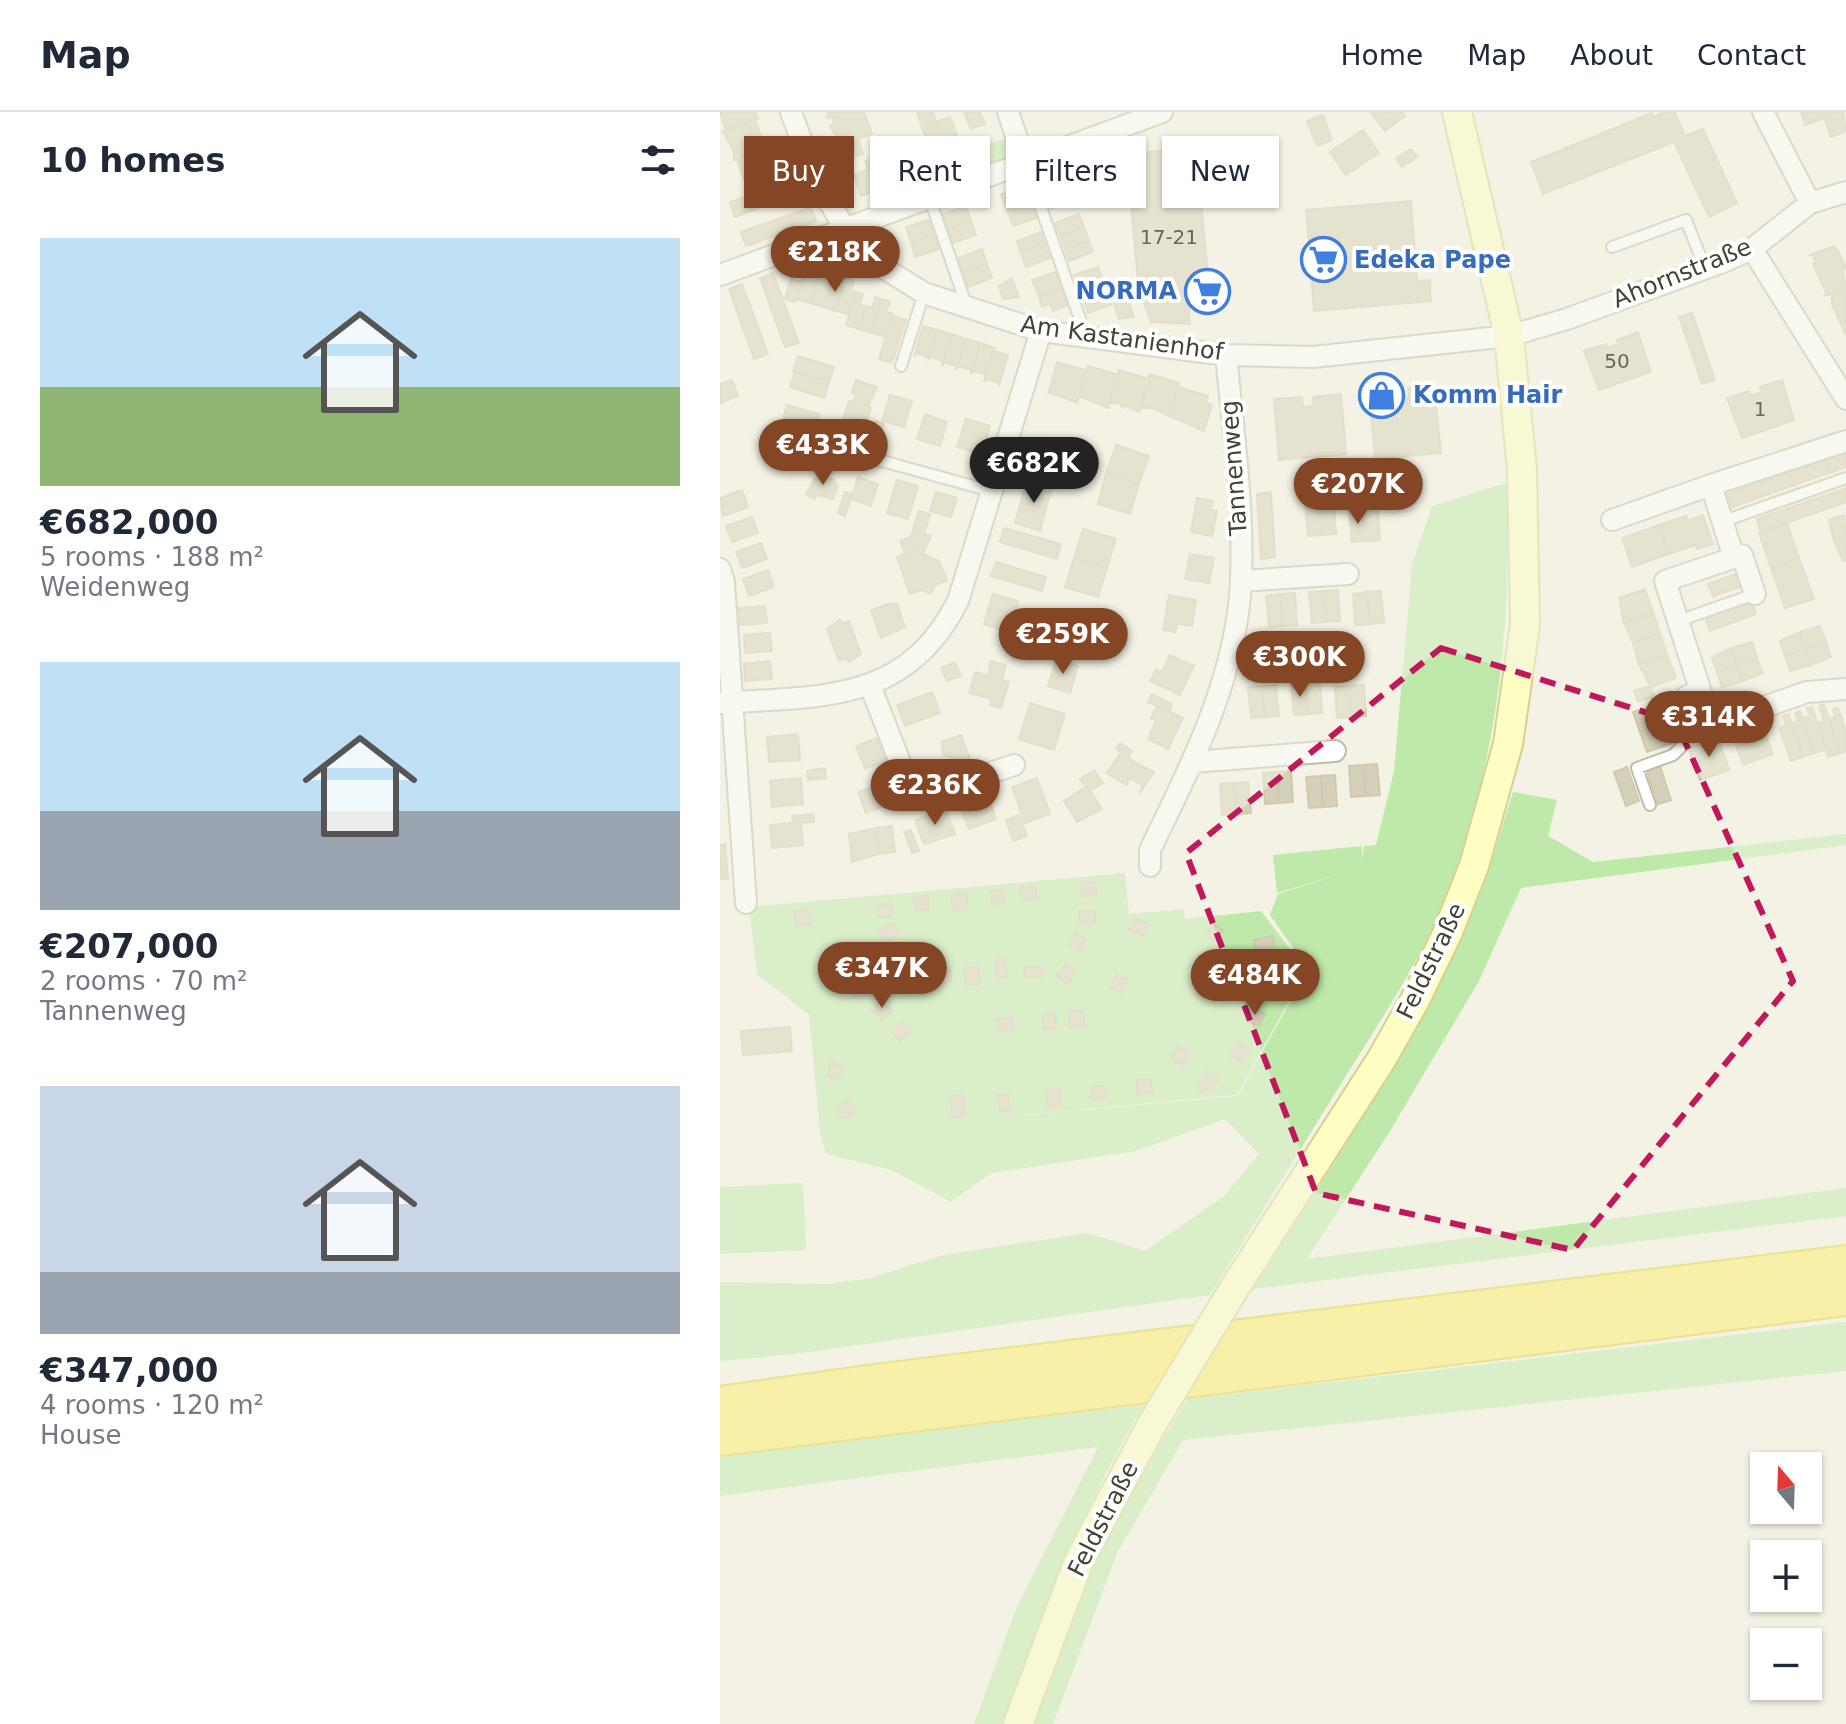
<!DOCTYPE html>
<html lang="en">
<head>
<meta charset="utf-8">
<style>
  :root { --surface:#fff; --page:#f2f2f3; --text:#1f2937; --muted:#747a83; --line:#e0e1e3; --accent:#844625 }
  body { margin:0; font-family:"DejaVu Sans",sans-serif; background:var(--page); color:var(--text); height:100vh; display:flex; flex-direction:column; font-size:30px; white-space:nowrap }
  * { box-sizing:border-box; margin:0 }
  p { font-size:26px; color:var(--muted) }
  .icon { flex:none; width:44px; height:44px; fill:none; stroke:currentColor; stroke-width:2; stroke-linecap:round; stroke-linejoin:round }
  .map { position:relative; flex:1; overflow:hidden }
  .panel { display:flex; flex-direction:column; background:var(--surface); width:720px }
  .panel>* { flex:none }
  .guide { position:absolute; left:24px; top:24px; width:760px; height:72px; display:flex; gap:16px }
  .needle { width:52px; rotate:341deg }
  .fabs { position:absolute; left:1030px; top:1340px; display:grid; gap:16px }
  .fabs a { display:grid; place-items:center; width:72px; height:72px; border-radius:0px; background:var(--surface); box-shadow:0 2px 6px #0004; font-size:40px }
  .price { position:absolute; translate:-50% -68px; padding:0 18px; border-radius:28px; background:var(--accent); color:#fff; font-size:26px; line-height:52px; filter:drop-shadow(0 2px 4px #0008) }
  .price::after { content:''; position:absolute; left:50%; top:48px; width:24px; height:18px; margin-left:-12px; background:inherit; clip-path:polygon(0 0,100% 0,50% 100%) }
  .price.selected { background:#222; color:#fff }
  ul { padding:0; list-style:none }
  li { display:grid; align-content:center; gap:16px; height:424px; padding:0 40px }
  li span { display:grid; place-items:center; height:248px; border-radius:0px; color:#555 }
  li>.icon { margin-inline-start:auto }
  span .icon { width:144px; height:144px; fill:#fffc; stroke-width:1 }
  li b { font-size:34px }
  h2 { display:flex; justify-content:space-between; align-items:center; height:96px; padding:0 40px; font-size:34px }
  .chip { padding:0 28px; border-radius:0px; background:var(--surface); box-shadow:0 2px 6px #0004; font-size:28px; line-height:72px }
  .chip.selected { background:var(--accent); color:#fff }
  header { display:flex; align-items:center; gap:48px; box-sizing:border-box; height:112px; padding:0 40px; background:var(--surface); border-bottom:2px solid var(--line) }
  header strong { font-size:38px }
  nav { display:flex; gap:44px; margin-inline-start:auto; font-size:28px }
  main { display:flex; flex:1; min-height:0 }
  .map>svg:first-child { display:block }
</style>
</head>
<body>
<header>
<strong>Map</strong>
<nav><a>Home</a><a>Map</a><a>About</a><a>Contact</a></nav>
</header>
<main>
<section class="panel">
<h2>10 homes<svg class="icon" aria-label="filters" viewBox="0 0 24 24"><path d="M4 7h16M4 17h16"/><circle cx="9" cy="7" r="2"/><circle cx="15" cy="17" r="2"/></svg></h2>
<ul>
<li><span style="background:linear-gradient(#bfe0f5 60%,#8fb573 0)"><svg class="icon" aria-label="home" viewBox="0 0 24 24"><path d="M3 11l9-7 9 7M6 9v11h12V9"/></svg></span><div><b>€682,000</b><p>5 rooms · 188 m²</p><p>Weidenweg</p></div></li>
<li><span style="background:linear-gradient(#bfe0f5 60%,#9aa5b1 0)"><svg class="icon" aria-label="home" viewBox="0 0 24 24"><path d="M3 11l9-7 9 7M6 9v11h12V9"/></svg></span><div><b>€207,000</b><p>2 rooms · 70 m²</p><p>Tannenweg</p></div></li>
<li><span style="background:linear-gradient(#c9d6e8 75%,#9aa5b1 0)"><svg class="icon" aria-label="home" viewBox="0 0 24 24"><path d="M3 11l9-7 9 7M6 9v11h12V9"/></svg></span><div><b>€347,000</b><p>4 rooms · 120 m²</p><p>House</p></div></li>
</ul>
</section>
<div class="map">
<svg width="1126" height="1612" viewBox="0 0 1126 1612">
  <rect width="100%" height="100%" fill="#f3f2e4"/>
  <path fill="#bfe9aa" d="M289,25L296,43L220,71L213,52Z
    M786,371C793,519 776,666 718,804C694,858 659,911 627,962C582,1035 536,1109 490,1183L75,1242L0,1249V1170L108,1172L151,1166L222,1143L368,1121L425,1139L504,1084L539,1042L505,1007L416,1039L271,1061L231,1090L172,1058L106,1042L100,1020L89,903L37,862L29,795L405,761L409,802L464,797L465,807L541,799L586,858L517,983L251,1008L518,984L588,857L550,803L558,782L624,761L557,781L553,743L642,734V748L644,734L656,733L674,659L692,453L712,394Z
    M793,680L837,688L828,724L873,750L1126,722V733L801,776L759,869L670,1019L587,1147L1126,1076V1104L533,1177C611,1055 694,935 752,802C769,763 780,720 793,680Z
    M83,1071L86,1138L0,1142V1075Z
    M1126,1210V1259L463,1328L397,1441L333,1612H306L383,1426L467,1287Z
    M424,1293C363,1392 323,1503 286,1612H254L296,1497L378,1335L0,1384V1341L26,1335Z"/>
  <path fill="#d5d0b9" stroke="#d0caac" stroke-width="2" d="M0,0H35L38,7L6,18Z
    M108,0H144L152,22L117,35L122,32L119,24L114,25L116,24L110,14L114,12L112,5L107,6Z
    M197,0H213L216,10L202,15Z
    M244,0H260L265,12L251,17Z
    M651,0H682L685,4L665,19Z
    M944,0H955L965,24L983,17L1017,91L989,105L954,30L823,82L811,50L932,1L933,5Z
    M1081,0H1123L1126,19L1111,25L1104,6L1085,13Z
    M603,3L612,28L597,34L587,9Z
    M230,5L237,23L223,28L216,10Z
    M35,8L46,36L14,48V40L3,19Z
    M216,10L223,28L209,34L202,15Z
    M643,18L659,41L626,63L610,40Z
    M138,27L143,42L115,52L110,38Z
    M191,33L204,67L201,63L193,66L194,71L193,68L183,75L181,70L173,73L175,78L173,75L167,81L165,76L156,79L157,84L145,49Z
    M48,35L59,64L27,76L17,47Z
    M476,36L490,186L468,187L470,212L431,210L419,178L409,73L417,41Z
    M691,37L697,45L682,55L676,46Z
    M148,57L155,79L141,84L134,63Z
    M342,59L348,75L324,83L319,68Z
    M80,66L85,79L15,105L10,90Z
    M305,73L311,90L287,98L281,82Z
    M348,75L352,89L329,97L324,83Z
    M691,89L697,169L710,168L711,189L594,199L586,98Z
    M311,90L317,106L293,114L287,98Z
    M246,94L251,109L228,117L223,102Z
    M91,95L96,109L26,134L21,120Z
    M359,102L364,115L340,124L335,111Z
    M209,108L214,123L191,130L186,115Z
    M251,109L256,123L233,131L228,117Z
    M364,115L369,129L345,137L340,124Z
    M321,120L324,131L300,139L297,129Z
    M214,123L219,137L195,145L191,130Z
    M369,129L373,140L349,149L345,137Z
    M324,131L330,146L306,155L300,139Z
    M1115,134L1126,155L1123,159L1126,177L1104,184L1107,182L1093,152L1096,151L1093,143H1089Z
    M262,137L267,152L243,160L238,146Z
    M267,152L272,166L248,175L243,160Z
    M93,155L100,157L90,191L76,187L83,164L90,166Z
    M378,155L383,168L359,177L354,163Z
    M100,157L107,160L104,170L110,172L103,195L90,191Z
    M336,160L342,177L319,185L312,168Z
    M53,161L79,231L65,235L40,166Z
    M119,163L126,165L116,199L103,195L110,172L116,174Z
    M126,165L134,168L131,178L136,180L129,202L116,199Z
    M292,166L299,185L283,187L279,174Z
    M71,167L81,170L75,190L65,187Z
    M383,168L387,181L364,190L359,177Z
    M22,172L48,242L34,247L9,177Z
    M342,177L348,193L333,199L330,192L322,195L319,185Z
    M1126,177V223L1112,192V183H1109Z
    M136,180L143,182L140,193L146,194L139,217L126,213Z
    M387,181L391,193L368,201L364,190Z
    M155,185L162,187L152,221L139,217L146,194L152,196Z
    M162,187L170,190L166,200L173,202L166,225L152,221Z
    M408,187L414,205L399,207L394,192Z
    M972,201L995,268L982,272L959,205Z
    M172,204L186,208L172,251L159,247Z
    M203,214L217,218L208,249V245L196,241L194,245Z
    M217,218L232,222L222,254L223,249L210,245L208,249Z
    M918,220L931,260L879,278L864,239L886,232L887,236L899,232L897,228Z
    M232,222L246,227L236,258V254L224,250L222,254Z
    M246,227L260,231L251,262V258L239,254L236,258Z
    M260,231L275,236L265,267V262L253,259L251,262Z
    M273,239L288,243L279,274V271L267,267L264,270Z
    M78,244L114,255L109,270L73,259Z
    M337,250L367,259L357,291L329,280L328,283Z
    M368,254L398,263L388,296L359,284Z
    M399,258L429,267L419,300L405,293L404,296L398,291H389Z
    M75,260L109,270L104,286L70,275Z
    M430,262L459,271L449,304L436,297L420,295Z
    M12,268L18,284L0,291V272Z
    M136,268L157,275L148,295L151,296L144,317L122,311L129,289L133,290L136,282L132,281Z
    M1062,268L1074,308L1022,326L1007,286L1029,279L1030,284L1042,280L1040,275Z
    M714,274L721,341L655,347L649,280L677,277L678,287L689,286L688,276Z
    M458,275L488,284L486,291L492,293L484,319L449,304Z
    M621,282L626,342L559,348L554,287L582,285L583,295L594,294L593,285Z
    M170,283L192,289L184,315L162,309Z
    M67,293L99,302L93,321L62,311Z
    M205,302L227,310L220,334L197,327Z
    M246,307L270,314L262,342L237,335Z
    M55,309L86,318L81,337L49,327Z
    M155,309L164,312L158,330L149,327Z
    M322,326L348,333L344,347L318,339Z
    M396,333L429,344L419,372L386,362Z
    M318,339L344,347L339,362L313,354Z
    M1125,341L1126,355L1109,361L1105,348Z
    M1105,348L1109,361L1004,398L999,385Z
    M313,354L339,362L335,376L309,368Z
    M98,361L113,367L118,373L113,387L97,383L94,387L86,382Z
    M386,362L419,372L410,402L378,392Z
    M138,365L158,372L151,394L131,387Z
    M177,368L198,374L188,407L167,401Z
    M308,368L333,375L328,389L303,382Z
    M1126,376V390L1041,420L1037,407Z
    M22,378L28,395L3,404L0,386Z
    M125,380L132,382L125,404L118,401Z
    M216,380L237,386L231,405L210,399Z
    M551,380L555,445L541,447L537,382Z
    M303,382L328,389L324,404L299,396Z
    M477,386L493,389L491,398L497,399L492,424L471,420Z
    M614,391L616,422L602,423L599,392Z
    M599,392L602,423L588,424L585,393Z
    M299,396L324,404L320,419L295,411Z
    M658,397L660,428L646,429L643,398Z
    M643,398L646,429L632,430L629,399Z
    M199,399L210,402L204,422L193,418Z
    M983,403L993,432L977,437L976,433L949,442L939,413L966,404L967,409Z
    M1124,403L1126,425L1114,429L1109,408Z
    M32,405L38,421L12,430L6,414Z
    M1067,411L1079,446L1051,456L1039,421Z
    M939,413L949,442L912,455L902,426Z
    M284,416L341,432L337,447L280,430Z
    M363,417L396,427L387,456L354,446Z
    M193,418L211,424L203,442L195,438L185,442L180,429L191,425Z
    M1126,425V448L1123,449L1114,429Z
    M41,431L47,447L22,456L16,440Z
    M195,438L220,450L227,469L215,473L211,482L202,478L190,482L177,445Z
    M470,442L494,446L489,471L465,467Z
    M354,446L387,456L378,485L345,475Z
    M1079,446L1094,487L1065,496L1051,456Z
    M276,450L326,465L322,479L271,464Z
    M48,458L54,475L29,484L23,467Z
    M1021,460L1026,473L993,484L988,472Z
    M925,477L933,501L904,511L899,486Z
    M618,478L620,509L606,510L604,479Z
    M604,479L606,510L592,511L589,480Z
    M661,479L664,511L650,512L647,480Z
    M647,480L650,512L635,513L633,482Z
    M575,481L577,513L563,514L560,482Z
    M273,482L298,489L294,504L268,497Z
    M560,482L563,514L549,515L546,484Z
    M449,483L476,488L472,514L457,512L455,520L443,518Z
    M1032,490L1036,502L990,519L985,506Z
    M168,492H177L185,515L161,526L151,498Z
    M45,494L47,511L20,513L19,496Z
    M268,497L294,504L289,520L264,512Z
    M346,498L368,505L358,535L337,528Z
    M933,501L940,521L913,531L904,511Z
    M120,508L123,511L129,509L141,542L129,550L126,546L119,549L107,517Z
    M1100,514L1106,530L1085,537L1080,520Z
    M1080,520L1085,537L1065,544L1060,529Z
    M50,521L52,539L25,541L24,523Z
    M940,521L947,543L919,553L913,531Z
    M1032,530L1037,546L1017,553L1011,536Z
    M1106,530L1111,545L1091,553L1085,537Z
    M1011,536L1017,553L997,560L992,545Z
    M1085,537L1091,553L1070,559L1065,544Z
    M450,543L474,554L460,583L430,569L436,557L442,560Z
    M947,543L956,566L931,575L919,553Z
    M1037,546L1043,561L1023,569L1017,553Z
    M336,548L358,554L350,581L328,574Z
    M50,549L52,567L25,569L24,552Z
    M270,549L286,553L282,568L289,570L281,596L270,593L272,587L249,581L255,560L269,564Z
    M235,550L241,564L227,569L221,556Z
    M1017,553L1023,569L1002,575L997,560Z
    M600,570L602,601L588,602L586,571Z
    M585,571L588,602L574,603L571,572Z
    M556,573L559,604L545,605L542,574Z
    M644,573L646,604L631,605L629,574Z
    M542,574L545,605L531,606L528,575Z
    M629,574L631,605L617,606L615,575Z
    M930,574L935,585L918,589L914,579Z
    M212,580L220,601L185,614L177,593Z
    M432,582L452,592L449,599L428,590Z
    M310,591L345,602L334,638L299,627Z
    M939,591L953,631L927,640L913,600Z
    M1104,592L1120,641L1108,645L1097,611L1104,609L1099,594Z
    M437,593L463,606L448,637L428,627L436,609L431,606Z
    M1092,595L1106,637L1094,641L1082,607L1090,604L1087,596Z
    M1118,596L1126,620V639L1120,641L1109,607L1115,605L1113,597Z
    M1080,599L1094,641L1083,645L1072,611L1078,609L1075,601Z
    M1069,602L1083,645L1071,649L1059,616L1066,613L1063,604Z
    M1041,610L1053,642L1023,653L1012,621Z
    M78,622L80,648L49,650L47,625Z
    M241,623L250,647L233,653L230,644H224L221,630Z
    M157,626L166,649L145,657L136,634Z
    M998,626L1009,658L980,668L969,636Z
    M400,631L412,639L409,644L411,648L434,660L419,682L423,674L410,666L406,673L387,661L401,640L396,637Z
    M657,652L660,683L646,684L643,653Z
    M643,653L646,684L631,685L629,654Z
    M940,654L951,688L938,692L927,659Z
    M907,655L919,689L906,694L894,660Z
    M105,656L106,666L88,668L87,659Z
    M374,658L383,671L370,679L360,667Z
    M571,659L573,690L559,691L557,660Z
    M557,660L559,691L545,692L543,661Z
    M615,663L617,694L603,695L601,664Z
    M601,664L603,695L589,696L586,665Z
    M81,666L83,692L52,695L50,669Z
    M317,666L330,702L305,711L292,675Z
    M168,669L176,690L146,701L138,680Z
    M528,670L531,701L517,702L514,671Z
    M514,671L517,702L502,703L500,672Z
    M367,674L382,697L357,710L344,689Z
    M268,686L276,707L249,717L241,696Z
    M226,697L235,722L204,732L195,708Z
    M94,702V710L73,711L72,704Z
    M299,703L307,724L293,729L286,708Z
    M73,711H81L83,733L52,736L50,713Z
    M172,714L175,740L159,742L156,716Z
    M156,716L159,742L132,750L129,722Z
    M191,718L199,739L192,741L184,720Z
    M5,732L8,767H0V733Z
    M376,770L377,783L362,784L361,771Z
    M315,774L317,787L302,789L300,775Z
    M283,777L285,790L272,792L270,779Z
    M246,780L248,797L233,799L231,782Z
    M208,784L209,798L195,799L194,785Z
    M171,791L172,804L158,805L157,793Z
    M89,797L92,812L76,814L74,799Z
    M359,799H375V811L359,812Z
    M415,806L429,812L423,824L409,818Z
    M173,811L179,822L165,832L158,818Z
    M493,812L503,818L496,830L486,823Z
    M355,821L366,827L360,839L348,834Z
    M553,824L555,837L536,840L534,828Z
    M179,831L190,839L183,854L170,843Z
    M198,844L210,853L201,865L189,856Z
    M285,847L287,865L277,866L275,848Z
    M346,852L356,861L347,872L336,863Z
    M321,854L322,865H304V855Z
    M120,855L132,864L122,875L111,866Z
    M258,855L260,872L246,873L245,856Z
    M230,856L231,870L217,872L215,857Z
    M548,861L561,867L556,880L543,875Z
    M396,863L408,868L403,881L391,876Z
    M483,863L496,865L493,880L481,878Z
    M139,870L149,879L141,890L130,881Z
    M161,888L172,898L163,908L152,899Z
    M531,896L545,902L539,914L526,909Z
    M363,899L365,915L350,916L349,900Z
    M335,901L336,917L324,918L322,903Z
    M292,905L293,918L278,920L276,907Z
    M181,910L191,918L181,929L172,921Z
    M70,915L72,939L23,943L21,919Z
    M516,930L530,937L524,951L509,944Z
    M457,934L470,940L463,953L450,947Z
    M112,950L123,955L117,968L106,964Z
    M486,959L499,967L491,979L487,977L484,981L476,975Z
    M431,967L433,981L417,982L416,968Z
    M371,974H385L386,987L372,988Z
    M340,977L341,994L327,995L326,978Z
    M288,982L290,998L280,999L276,983Z
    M243,983L245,1004L232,1005L230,984Z
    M128,987L135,1000L122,1007L115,994Z"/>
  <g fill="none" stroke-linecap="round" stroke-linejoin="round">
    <defs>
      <path id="lane" d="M306,53L366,224
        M210,87L247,195
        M892,135L966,108L985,156
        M181,254L204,181
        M115,336L271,379
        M1001,410L1126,366
        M958,509L1035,482
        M930,693L917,656L953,643L978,618"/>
      <path id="street" d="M71,0L94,63L125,117L162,155L204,181L321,219L506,243L593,245L789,224L847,207L1003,150L1032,137L1090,91L1126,80
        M288,0L306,53
        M1043,0L1090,91
        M1032,137L1126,287
        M0,163L442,0
        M892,408L991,373
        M1014,446L991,373L1126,329
        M0,457L4,470L26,791
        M521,469L628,462
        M1035,482L1022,443L945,469L981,580L967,584L978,618L1087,580L1126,577
        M150,573L190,676L199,685L294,653
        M0,591C101,584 186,592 238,489L321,219
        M472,650L615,639
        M430,754V738C471,653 517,565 521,468C524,393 513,317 506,243"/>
      <path id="secondary" d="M512,1180L661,948L695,888L727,822L754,754L788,632L805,513L802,358L789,224L737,0
        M298,1612L359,1449L431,1314"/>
      <path id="highway" d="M0,1293L162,1270L1126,1152
        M0,1325L1126,1185"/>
    </defs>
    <use href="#lane" stroke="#bfbca6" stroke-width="14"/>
    <use href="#street" stroke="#bfbca6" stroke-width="24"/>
    <use href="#secondary" stroke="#d5d291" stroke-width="32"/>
    <use href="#highway" stroke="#e4ca2d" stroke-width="40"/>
    <use href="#lane" stroke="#fff" stroke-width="10"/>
    <use href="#street" stroke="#fff" stroke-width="20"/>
    <use href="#secondary" stroke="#fffec2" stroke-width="28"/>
    <use href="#highway" stroke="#ffee63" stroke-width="36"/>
    <defs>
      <path id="secondary-bridge" d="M431,1314L512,1180"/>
    </defs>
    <use href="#secondary-bridge" stroke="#d5d291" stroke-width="32" stroke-linecap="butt"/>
    <use href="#secondary-bridge" stroke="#fffec2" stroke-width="28"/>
  </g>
  <path d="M0 0H1126V1612H0ZM721,536L956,610L1073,869L853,1138L596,1081L466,741Z" fill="#f3f2e4" fill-opacity=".55" fill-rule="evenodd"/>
  <path fill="none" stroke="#c2185b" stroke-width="6" stroke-dasharray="16 10" stroke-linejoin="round" d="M721,536L956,610L1073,869L853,1138L596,1081L466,741Z"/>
  <defs>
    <symbol id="supermarket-ring" viewBox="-11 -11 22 22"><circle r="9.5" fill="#fff" stroke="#3f7fe0" stroke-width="1.5"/><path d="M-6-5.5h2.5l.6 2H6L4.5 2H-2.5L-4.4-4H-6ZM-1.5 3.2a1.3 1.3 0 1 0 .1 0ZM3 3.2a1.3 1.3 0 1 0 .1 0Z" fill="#3f7fe0"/></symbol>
    <symbol id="shop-ring" viewBox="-11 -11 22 22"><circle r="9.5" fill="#fff" stroke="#3f7fe0" stroke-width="1.5"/><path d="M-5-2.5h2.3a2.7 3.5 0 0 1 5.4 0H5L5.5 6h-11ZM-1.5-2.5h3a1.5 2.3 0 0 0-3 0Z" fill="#3f7fe0"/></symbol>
  </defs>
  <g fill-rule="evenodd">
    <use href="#supermarket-ring" x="578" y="122" width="51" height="51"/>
    <use href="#supermarket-ring" x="462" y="154" width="51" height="51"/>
    <use href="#shop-ring" x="636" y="258" width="51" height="51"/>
  </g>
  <g text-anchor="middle" stroke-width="8" stroke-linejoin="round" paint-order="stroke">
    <g font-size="20" fill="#696655">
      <text x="449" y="132">17-21</text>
      <text x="897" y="256">50</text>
      <text x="1040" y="304">1</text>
    </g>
    <g font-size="24" font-weight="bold" fill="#366cbe" stroke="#fff" text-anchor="start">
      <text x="634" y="156">Edeka Pape</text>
      <text x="457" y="187" text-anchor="end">NORMA</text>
      <text x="693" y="291">Komm Hair</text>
    </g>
    <g font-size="24" fill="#454234" stroke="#fff">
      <text transform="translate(962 161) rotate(-22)" y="8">Ahornstraße</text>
      <text transform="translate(402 226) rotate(8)" y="8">Am Kastanienhof</text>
      <text transform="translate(514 356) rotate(-94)" y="8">Tannenweg</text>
      <text transform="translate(711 849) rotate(-64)" y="8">Feldstraße</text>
      <text transform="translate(383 1407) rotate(-63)" y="8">Feldstraße</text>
    </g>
  </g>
</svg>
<div class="fabs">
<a><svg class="needle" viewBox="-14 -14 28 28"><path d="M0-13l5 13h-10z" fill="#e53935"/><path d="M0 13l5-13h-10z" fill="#747a83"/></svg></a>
<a>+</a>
<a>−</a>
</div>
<b class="price" style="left:115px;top:182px">€218K</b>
<b class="price" style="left:103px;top:375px">€433K</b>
<b class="price selected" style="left:314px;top:393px">€682K</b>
<b class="price" style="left:638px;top:414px">€207K</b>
<b class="price" style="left:343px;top:564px">€259K</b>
<b class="price" style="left:580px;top:587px">€300K</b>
<b class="price" style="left:989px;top:647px">€314K</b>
<b class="price" style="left:215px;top:715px">€236K</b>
<b class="price" style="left:162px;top:898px">€347K</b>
<b class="price" style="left:535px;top:905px">€484K</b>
<div class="guide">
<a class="chip selected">Buy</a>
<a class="chip">Rent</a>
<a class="chip">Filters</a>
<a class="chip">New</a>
</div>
</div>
</main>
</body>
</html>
